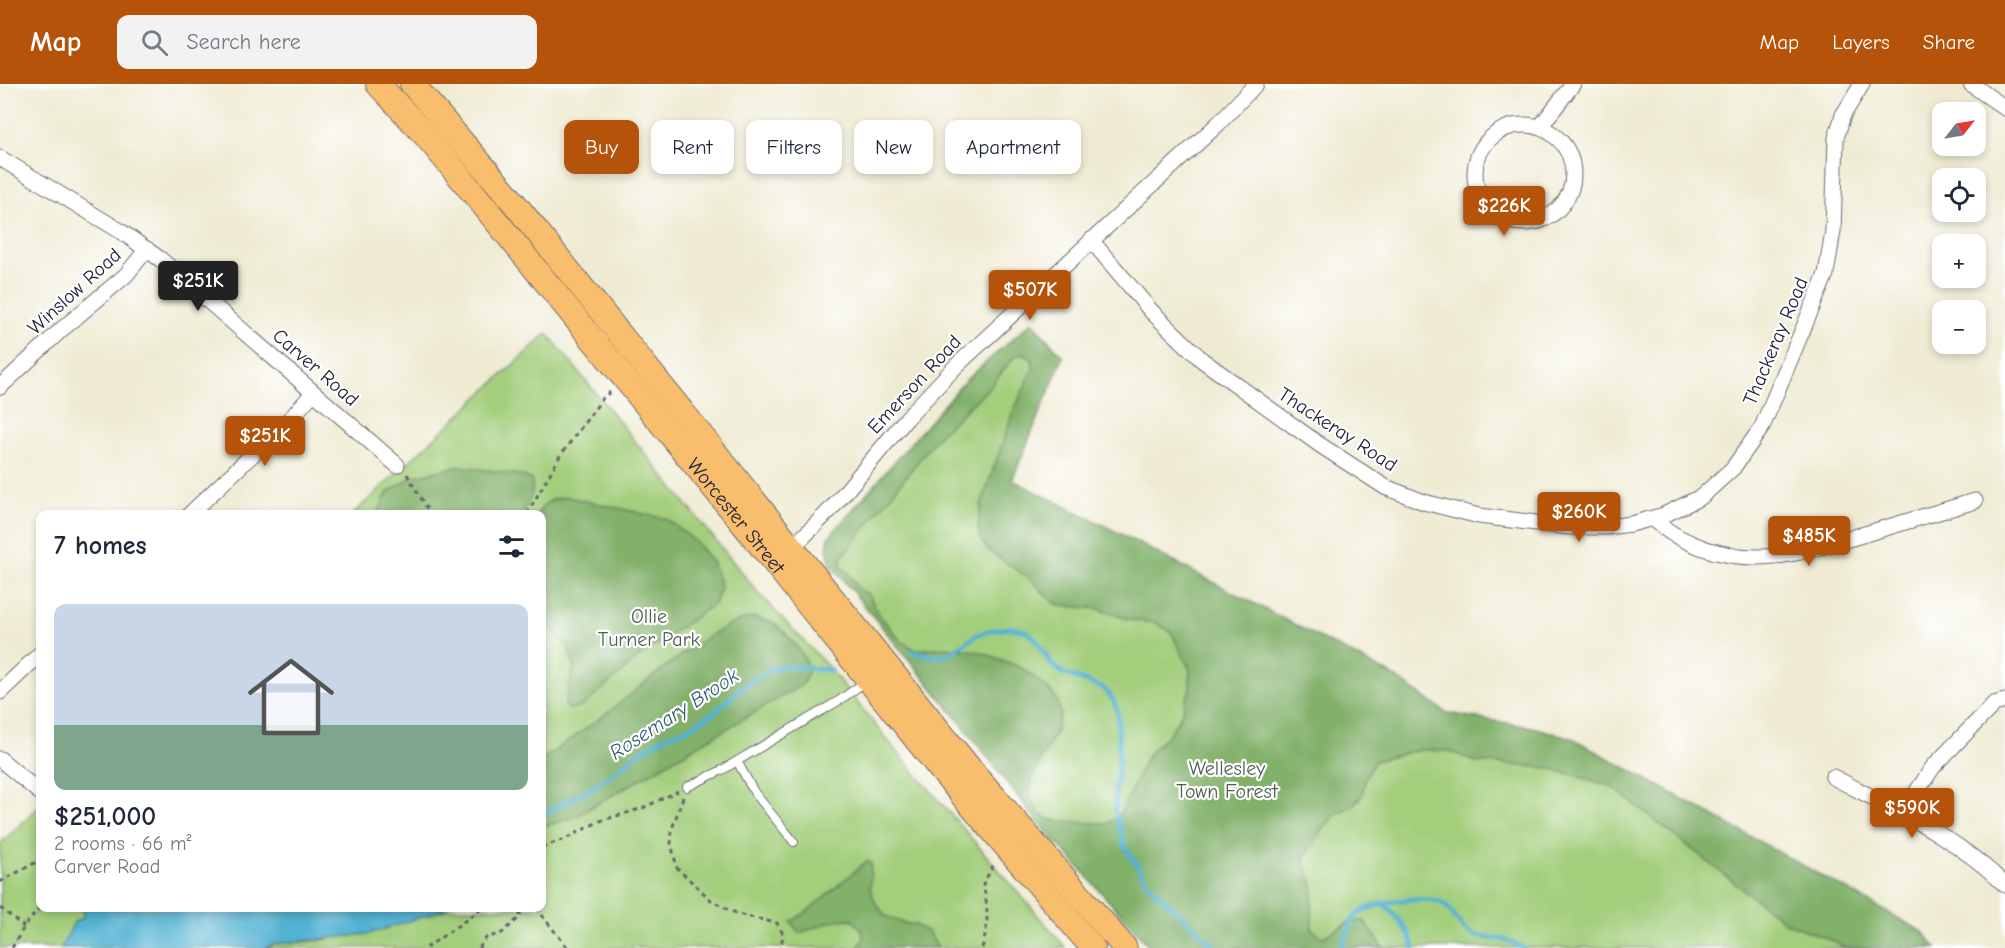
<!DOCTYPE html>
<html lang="en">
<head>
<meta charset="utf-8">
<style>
  :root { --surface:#fff; --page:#f2f2f3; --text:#1f2937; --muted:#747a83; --line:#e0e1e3; --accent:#b45309 }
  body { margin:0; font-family:"Comic Neue",sans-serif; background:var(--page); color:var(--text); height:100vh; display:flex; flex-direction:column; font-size:22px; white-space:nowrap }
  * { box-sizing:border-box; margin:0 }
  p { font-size:20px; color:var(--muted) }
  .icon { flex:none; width:33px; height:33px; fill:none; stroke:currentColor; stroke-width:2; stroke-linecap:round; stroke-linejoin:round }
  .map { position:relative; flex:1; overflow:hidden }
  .sheet { position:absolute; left:36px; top:426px; width:510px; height:402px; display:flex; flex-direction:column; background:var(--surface); border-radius:12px; box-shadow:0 3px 9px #0003 }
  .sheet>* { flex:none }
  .guide { position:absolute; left:564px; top:36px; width:570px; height:54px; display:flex; gap:12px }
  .needle { width:39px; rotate:59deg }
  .controls { position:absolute; left:1932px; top:18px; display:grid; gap:12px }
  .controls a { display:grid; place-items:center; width:54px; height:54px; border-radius:12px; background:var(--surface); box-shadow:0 3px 9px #0003; font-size:30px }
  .price { position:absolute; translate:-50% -51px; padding:0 14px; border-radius:6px; background:var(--accent); color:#fff; font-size:20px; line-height:39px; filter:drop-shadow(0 2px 3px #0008) }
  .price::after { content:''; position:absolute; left:50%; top:36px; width:18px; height:14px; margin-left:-9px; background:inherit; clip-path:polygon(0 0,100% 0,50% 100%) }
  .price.active { background:#222; color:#fff }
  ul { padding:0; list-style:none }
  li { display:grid; align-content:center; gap:12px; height:318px; padding:0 18px }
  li+li { border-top:2px solid var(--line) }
  li span { display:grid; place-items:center; height:186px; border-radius:12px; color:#555 }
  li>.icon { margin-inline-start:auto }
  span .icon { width:108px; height:108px; fill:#fffc; stroke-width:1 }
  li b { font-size:26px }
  h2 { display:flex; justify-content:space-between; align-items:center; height:72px; padding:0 18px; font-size:26px }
  .chip { padding:0 21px; border-radius:12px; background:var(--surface); box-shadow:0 3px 9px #0003; font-size:21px; line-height:54px }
  .chip.active { background:var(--accent); color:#fff }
  header { display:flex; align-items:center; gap:36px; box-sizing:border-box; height:84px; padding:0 30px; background:var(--accent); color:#fff }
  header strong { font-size:28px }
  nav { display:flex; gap:33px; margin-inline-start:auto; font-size:21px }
  .search { width:420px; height:54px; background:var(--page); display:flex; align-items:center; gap:15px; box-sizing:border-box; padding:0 21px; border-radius:12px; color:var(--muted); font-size:22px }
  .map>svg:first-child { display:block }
</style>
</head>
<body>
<header>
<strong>Map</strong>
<div class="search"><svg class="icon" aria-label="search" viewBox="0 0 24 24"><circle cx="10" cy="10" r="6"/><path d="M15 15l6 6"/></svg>Search here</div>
<nav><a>Map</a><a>Layers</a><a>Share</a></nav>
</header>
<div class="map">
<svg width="2005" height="864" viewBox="0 0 2005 864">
  <rect width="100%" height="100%" fill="#fff"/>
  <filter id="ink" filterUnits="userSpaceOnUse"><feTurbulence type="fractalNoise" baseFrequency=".0167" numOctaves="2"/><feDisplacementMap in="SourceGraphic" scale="12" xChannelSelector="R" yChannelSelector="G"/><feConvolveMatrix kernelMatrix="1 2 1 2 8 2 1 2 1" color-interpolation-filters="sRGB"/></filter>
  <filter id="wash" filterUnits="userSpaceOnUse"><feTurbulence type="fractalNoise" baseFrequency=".008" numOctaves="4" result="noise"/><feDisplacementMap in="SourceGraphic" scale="24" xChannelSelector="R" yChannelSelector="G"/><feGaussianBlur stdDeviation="1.35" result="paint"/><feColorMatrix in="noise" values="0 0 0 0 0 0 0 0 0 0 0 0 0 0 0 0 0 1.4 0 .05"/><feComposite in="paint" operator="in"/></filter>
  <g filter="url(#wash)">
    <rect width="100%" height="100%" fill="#efebd3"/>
    <path fill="#a3ce7b" stroke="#62785b" stroke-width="1.5" d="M1032,238L1063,273L1012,396L1101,440L1395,593L1447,629L1535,644L1572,654L1923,848L1937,864H1151L1033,732L958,635L831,481L827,465L829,453L965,297Z
      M547,249L760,511L831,586L892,662L1066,864H266L274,860L318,857L422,833L449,824H542V430H353Z
      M40,722V824H83L84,835L75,837L61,864H0V760Z"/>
    <path fill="#82b16b" stroke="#526a53" stroke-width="1.5" fill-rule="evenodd" d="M1032,238L1063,273L1012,396L1101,440L1395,593L1447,629L1535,644L1572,654L1923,848L1937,864H1845L1836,858L1785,838L1611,702L1549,684L1475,678L1450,667L1418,666L1375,677L1366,692L1362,712L1352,722L1338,729L1327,740L1303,774L1313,800L1312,845L1323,853L1350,838L1364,837L1384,864H1151L1033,732L958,635L831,481L827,465L829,453L965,297ZM1023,269L1031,274L1034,283L1013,328L981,421L978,441L979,451L983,460L989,467L1030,495L1051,516L1059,521L1099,525L1127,535L1156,539L1165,544L1172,550L1190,586V605L1180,633L1169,650L1148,670L1119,733L1107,740L1079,738L1050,736L1038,729L1031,714V699L1041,675L1056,648L1061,630L1057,615L1042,599L1020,583L981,568L946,563L916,566L902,558L877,528L869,510L859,506L849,490L841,483V474L847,467L939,351L990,303L1014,273Z
      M460,382L520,391L531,395C536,408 528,419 522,430H377L388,408L415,392Z
      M568,413L667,435L696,458L712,478L719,496L720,507L715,519L638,574L588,618L581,623L568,625L565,620L574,583L569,564L542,535V430H537C546,417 552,414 568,413Z
      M752,533C758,535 765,536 771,538C783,544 804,569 808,583C809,590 805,595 802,601L573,734L542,743V676C568,657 595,639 620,619C657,590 708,544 752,533Z
      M867,777L871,779L870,804L875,818L885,832L904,839L916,841L928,848L938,864H858L863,855L862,846L852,835L836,836L799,849L791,838L809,826Z"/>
    <path fill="#53b2d1" stroke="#3a6a86" stroke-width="1.5" d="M83,824H449L369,850L274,860L266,864H61L75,837L83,834Z"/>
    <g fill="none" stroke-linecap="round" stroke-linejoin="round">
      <path stroke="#53b2d1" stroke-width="5" d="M912,568L939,573L949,570L977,551L990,546L1013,544L1026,547L1035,554L1052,581L1063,589L1103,604L1113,615L1118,630L1119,680L1115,705V725L1124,761L1150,802L1216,864
        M542,731L595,702L643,666L665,653L685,646L714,629L740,605L769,586L784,582L831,586
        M1383,819C1397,832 1408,845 1414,864
        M1341,864C1346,855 1348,843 1354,834C1365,818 1426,810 1442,819C1454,826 1457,842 1470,849C1482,856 1494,853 1507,856C1512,858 1518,862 1523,864"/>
    </g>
  </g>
  <g filter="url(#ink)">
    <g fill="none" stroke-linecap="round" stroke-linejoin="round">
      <defs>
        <path id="service" d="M737,677L754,708L794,758
          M687,703L722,686L840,616L866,597"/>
        <path id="minor" d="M1971,0L2005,24
          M1475 90a49 49 0 1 1 98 0a49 49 0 1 1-98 0Z
          M1540,43L1573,0
          M0,74L122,148L160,175L397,381
          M1091,156L1151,227L1202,276L1320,361L1385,403L1424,418L1479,432L1569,443H1607L1631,440L1664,431L1701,413L1733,384L1762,343L1826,190L1833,147L1836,54L1843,31L1862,0
          M0,303L61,246L126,191L147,165
          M190,430L292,333L313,309
          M1653,435C1669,450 1688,459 1709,466C1765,483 1811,466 1865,450C1902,439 1939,428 1975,417
          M793,463L831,425L907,334L955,283L1218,40L1256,0
          M0,608L40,570
          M0,675L39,708
          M1833,693C1892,724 1957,753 2005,801
          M1902,730L1933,683L1994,620L2005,617"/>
        <g id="trunk">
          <path id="s1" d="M378,0L426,52L480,117L749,447L945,691L1093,864"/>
          <path d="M412,0L506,109L966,680L1125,864"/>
        </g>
      </defs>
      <use href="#service" stroke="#6a6870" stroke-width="10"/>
      <use href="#minor" stroke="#6a6870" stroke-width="17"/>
      <use href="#trunk" stroke="#6a6870" stroke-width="26"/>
      <path stroke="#6a6870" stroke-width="3" stroke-dasharray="4.5 4.5" stroke-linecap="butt" d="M407,390L430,430
        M527,430L560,372L602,315L610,308
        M683,713L672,745L671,759L677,784L711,816L731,827L745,832L777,839L783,850L781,864
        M542,763L565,755L600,737L643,724L678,707
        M0,798L40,776
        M0,824L24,843
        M536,824L568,864
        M12,864L24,843L40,823
        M426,864L483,824
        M479,864L486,854L502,849L520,833V824
        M982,864C989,842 988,821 983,800L994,780"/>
      <use href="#service" stroke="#fff" stroke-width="8"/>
      <use href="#minor" stroke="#fff" stroke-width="15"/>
      <use href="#trunk" stroke="#f9be6d" stroke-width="24"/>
    </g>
  </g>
  <g text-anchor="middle" stroke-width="4.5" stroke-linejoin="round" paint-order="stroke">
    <g font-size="20" fill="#22223b" stroke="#fff">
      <text transform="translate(74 207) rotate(-42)" y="7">Winslow Road</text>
      <text transform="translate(1775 257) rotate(-67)" y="7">Thackeray Road</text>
      <text transform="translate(316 283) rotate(41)" y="7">Carver Road</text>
      <text transform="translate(914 300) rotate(-47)" y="7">Emerson Road</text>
      <text transform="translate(1338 345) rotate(33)" y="7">Thackeray Road</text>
      <text dy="7" stroke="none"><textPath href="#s1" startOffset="561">Worcester Street</textPath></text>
    </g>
    <g font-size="20" fill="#4f5e51" stroke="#fff">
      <text x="649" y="539">Ollie<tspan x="649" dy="23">Turner Park</tspan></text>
      <text x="1227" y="691">Wellesley<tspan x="1227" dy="23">Town Forest</tspan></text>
    </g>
    <g font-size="21" font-style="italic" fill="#365c77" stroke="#fff">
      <text transform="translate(674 630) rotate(-33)" y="7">Rosemary Brook</text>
    </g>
  </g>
</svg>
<div class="controls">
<a><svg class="needle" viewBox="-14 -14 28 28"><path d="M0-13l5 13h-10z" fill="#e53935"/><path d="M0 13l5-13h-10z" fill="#747a83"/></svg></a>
<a><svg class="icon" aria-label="locate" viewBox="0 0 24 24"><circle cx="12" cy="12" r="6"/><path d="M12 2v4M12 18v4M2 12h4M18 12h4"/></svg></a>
<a>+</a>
<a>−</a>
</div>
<b class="price" style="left:1504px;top:153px">$226K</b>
<b class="price active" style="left:198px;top:228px">$251K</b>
<b class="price" style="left:1030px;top:237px">$507K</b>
<b class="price" style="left:265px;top:383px">$251K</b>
<b class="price" style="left:1579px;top:459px">$260K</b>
<b class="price" style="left:1809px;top:483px">$485K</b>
<b class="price" style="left:1912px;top:755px">$590K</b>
<div class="guide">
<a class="chip active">Buy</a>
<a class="chip">Rent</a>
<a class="chip">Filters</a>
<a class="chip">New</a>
<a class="chip">Apartment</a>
</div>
<section class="sheet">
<h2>7 homes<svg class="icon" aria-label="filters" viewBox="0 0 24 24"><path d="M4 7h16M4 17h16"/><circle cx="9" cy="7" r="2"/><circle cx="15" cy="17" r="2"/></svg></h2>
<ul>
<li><span style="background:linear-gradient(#c9d6e8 65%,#7fa58c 0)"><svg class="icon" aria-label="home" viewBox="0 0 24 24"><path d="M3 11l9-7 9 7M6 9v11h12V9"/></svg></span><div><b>$251,000</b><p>2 rooms · 66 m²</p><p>Carver Road</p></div></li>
</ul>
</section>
</div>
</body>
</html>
